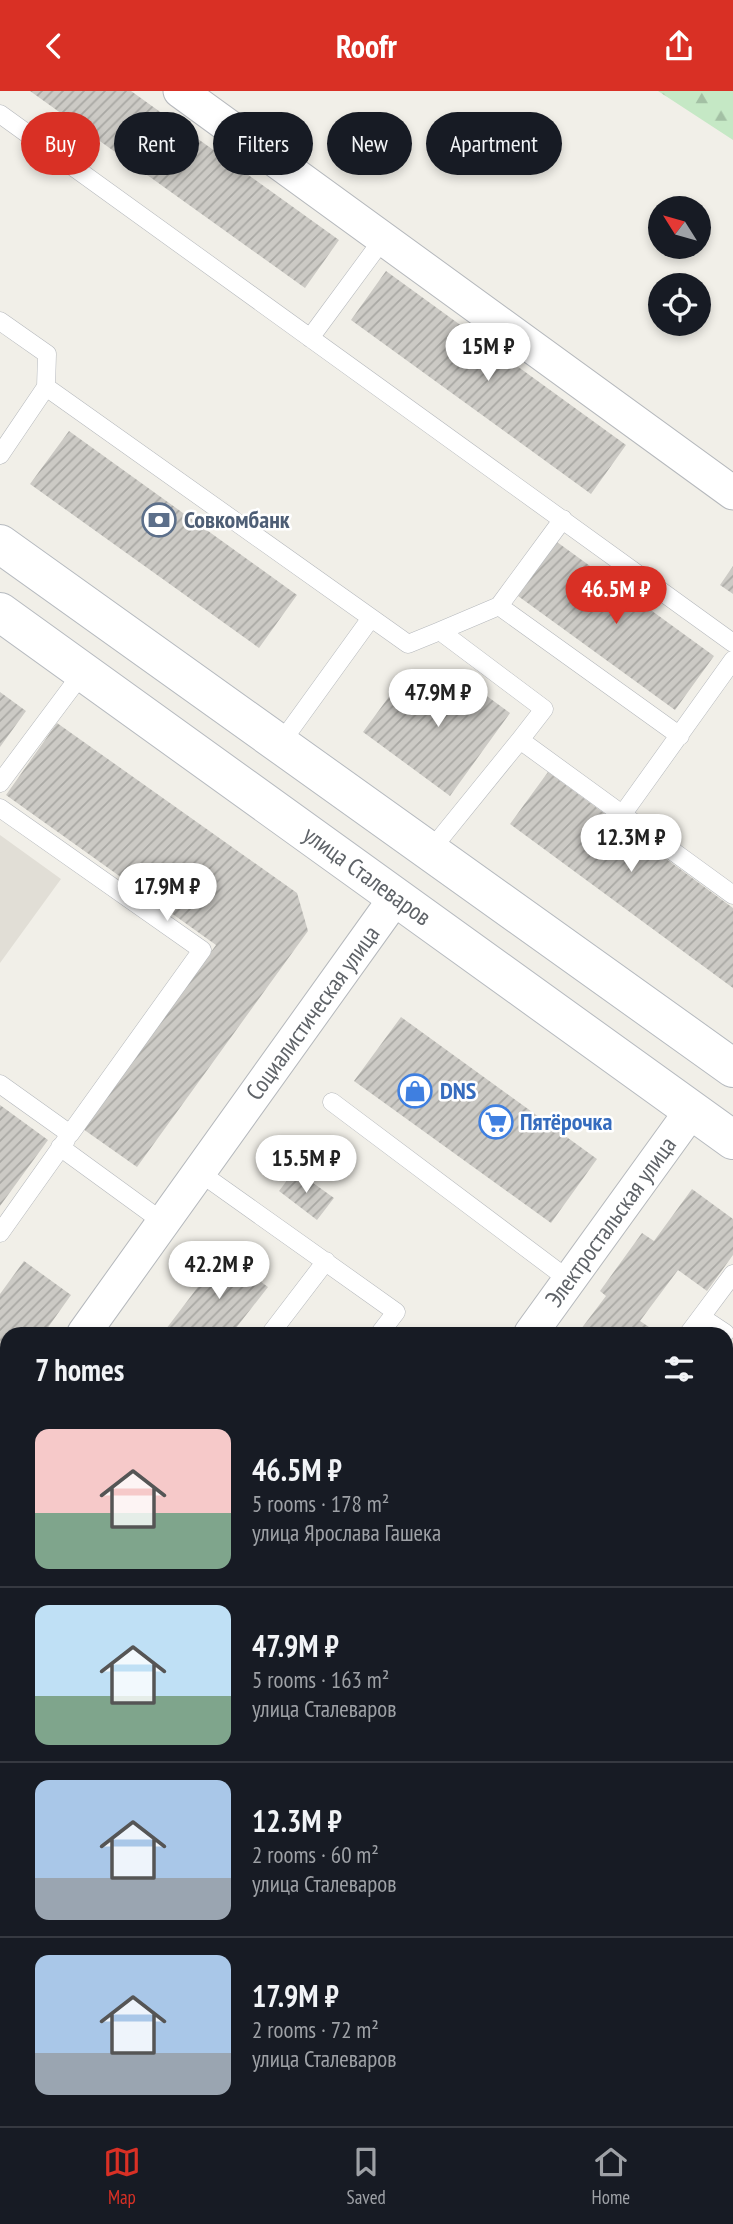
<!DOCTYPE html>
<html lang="en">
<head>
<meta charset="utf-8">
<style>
  :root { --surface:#171b24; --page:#20242c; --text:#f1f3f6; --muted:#9ea1a6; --line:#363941; --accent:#d93025 }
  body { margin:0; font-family:"PT Sans Narrow",sans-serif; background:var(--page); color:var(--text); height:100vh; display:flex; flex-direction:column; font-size:26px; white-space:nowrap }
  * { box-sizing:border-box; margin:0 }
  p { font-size:23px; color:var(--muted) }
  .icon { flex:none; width:38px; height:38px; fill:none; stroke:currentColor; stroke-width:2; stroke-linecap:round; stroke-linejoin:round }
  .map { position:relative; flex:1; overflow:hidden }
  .details { position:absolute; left:0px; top:1236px; width:733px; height:800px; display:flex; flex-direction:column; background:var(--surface); border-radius:21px 21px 0 0; box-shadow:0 4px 10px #0003 }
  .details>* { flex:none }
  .top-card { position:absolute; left:21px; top:21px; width:691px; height:63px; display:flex; gap:14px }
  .needle { width:46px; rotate:307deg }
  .fabs { position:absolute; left:648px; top:105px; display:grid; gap:14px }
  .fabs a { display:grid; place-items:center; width:63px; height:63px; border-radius:50%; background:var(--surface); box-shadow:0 4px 10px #0003; font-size:35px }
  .price { position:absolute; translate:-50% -60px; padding:0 16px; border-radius:24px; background:#fff; color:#222; font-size:23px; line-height:46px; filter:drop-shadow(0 2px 4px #0008) }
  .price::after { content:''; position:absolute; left:50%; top:42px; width:21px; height:16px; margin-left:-10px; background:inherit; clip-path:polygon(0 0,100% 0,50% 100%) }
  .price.selected { background:var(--accent); color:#fff }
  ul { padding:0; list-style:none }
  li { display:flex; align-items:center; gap:21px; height:175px; padding:0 35px }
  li+li { border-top:2px solid var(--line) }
  li span { display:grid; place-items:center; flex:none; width:196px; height:140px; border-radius:14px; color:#555 }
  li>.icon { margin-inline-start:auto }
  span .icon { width:84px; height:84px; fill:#fffc; stroke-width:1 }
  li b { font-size:30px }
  h2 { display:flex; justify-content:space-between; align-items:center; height:84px; padding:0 35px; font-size:30px }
  .chip { padding:0 24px; border-radius:32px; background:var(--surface); box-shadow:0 4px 10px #0003; font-size:24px; line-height:63px }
  .chip.selected { background:var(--accent); color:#fff }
  header { display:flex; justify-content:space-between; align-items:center; height:91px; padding:0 35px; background:var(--accent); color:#fff; font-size:32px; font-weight:700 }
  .dock { display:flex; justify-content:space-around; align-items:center; height:98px; border-top:2px solid var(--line); background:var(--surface); font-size:19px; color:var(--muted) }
  .dock a { display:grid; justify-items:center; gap:4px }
  .dock .selected { color:var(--accent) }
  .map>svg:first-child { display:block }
</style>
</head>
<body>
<header><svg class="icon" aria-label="back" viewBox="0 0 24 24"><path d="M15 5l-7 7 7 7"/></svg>Roofr<svg class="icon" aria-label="share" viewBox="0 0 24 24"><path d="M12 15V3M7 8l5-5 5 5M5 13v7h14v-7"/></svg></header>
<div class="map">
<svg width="733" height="2035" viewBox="0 0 733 2035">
  <defs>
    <pattern id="industrial-grid" width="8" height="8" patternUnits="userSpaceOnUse" patternTransform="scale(1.75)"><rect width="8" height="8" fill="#e0deda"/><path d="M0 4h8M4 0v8" fill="none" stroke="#b9b8b5"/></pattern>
    <pattern id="forest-firs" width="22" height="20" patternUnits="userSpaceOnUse" patternTransform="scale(1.75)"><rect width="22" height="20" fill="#c5e8c5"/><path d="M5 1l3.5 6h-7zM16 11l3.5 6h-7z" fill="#a3c0a4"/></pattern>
    <pattern id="building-hatch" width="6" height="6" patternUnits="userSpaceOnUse" patternTransform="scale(1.75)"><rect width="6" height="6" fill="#cccac5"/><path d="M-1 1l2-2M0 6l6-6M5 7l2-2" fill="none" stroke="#a9a8a4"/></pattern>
  </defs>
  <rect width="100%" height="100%" fill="#f1efe8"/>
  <path fill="#fef7e0" d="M726,1690L733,1695V1853L728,1850L726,1852Z
    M160,2028H413L408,2035H159Z"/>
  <path fill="url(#industrial-grid)" d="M0,1686L7,1691V1932L0,1941Z"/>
  <path fill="#e1ded6" d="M0,744L61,788L0,872Z
    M7,1412V1692L0,1687V1422Z
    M413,2028H514L523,2035H408Z"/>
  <path fill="url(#forest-firs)" d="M658,0H733V49Z"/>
  <path fill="url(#building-hatch)" d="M30,0H131L339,149L305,197Z
    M386,180L626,354L591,403L351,229Z
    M69,340L297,504L259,557L30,393Z
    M557,451L714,565L675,619L518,505Z
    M733,475V503L720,494Z
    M454,581L510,622L450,705L363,641L402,588L433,610Z
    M0,601L26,620L0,656Z
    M57,632L297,802L308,840L137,1076L83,1038L216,854L6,704Z
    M548,681L733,817V897L510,733Z
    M401,926L597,1068L551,1132L354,990Z
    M0,1014L48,1049L0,1115Z
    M295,1079L334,1107L317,1129L279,1100Z
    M692,1098L733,1128V1164L707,1200L678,1179L640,1230L658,1242H578L606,1205L600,1200L642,1142L654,1150Z
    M223,1163L268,1196L232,1242H163Z
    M24,1170L71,1204L44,1242H7V1293L0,1303V1203Z
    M7,1595V1621L0,1616V1604Z
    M726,1708L733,1713V1778L726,1773Z
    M0,1717L7,1722V1763L0,1773Z
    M7,1869V1930L5,1933L0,1930V1879Z
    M205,2028H301L310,2035H215Z"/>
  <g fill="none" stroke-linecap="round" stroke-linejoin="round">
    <defs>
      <path id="service" d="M0,23L733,552
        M0,230L47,263L46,296L408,553L440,540L544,618L520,649L733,804
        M310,247L383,148
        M0,364L46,296
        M499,515L680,645
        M440,540L499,515L563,428
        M280,653L371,527
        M0,692L83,581
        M0,717L202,859L70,1043L0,993
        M622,724L733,569
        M430,760L520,649
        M332,1011L569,1189
        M60,1056L163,1131
        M199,1081L396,1221L380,1242
        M0,1142L66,1049
        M701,1226L725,1242
        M271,1242L326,1170
        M689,1242L733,1183
        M726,1503L733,1493
        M0,1593L7,1583
        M726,1817L733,1822
        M726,1916L733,1921
        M726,1981L733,1963
        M159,2035L164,2028
        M557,2035L562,2028
        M706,2035L709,2028"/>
      <path id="minor" d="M180,0L733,402
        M84,1242L396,806
        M531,1242L692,1019
        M0,1360L7,1350
        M726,1654L733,1659
        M0,1982L7,1973
        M110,2028L120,2035"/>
      <path id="secondary" d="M0,453L733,977
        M0,521L733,1049"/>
    </defs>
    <use href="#service" stroke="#b5b8bc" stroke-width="19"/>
    <use href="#minor" stroke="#b5b8bc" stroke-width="35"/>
    <use href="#secondary" stroke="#b6babf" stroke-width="40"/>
    <use href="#service" stroke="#fff" stroke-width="18"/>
    <use href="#minor" stroke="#fff" stroke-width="33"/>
    <use href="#secondary" stroke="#fff" stroke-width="38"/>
  </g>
  <defs>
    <symbol id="bank-ring" viewBox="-11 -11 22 22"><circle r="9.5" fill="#fff" stroke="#5c6f8a" stroke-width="1.5"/><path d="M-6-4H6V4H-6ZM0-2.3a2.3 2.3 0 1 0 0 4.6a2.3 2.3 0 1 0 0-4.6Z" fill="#5c6f8a"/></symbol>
    <symbol id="shop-ring" viewBox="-11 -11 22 22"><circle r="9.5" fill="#fff" stroke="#3f7fe0" stroke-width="1.5"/><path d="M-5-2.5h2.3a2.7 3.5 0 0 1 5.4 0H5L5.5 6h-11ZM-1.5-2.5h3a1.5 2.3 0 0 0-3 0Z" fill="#3f7fe0"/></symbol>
    <symbol id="supermarket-ring" viewBox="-11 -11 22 22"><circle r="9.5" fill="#fff" stroke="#3f7fe0" stroke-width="1.5"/><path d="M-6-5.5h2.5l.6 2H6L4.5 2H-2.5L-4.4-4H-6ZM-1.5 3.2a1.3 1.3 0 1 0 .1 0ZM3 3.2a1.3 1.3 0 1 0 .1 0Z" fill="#3f7fe0"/></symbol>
  </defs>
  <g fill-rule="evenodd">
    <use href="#bank-ring" x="140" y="410" width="38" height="38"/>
    <use href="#shop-ring" x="396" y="981" width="38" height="38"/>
    <use href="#supermarket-ring" x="477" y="1012" width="38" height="38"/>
  </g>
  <g text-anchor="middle" stroke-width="5" stroke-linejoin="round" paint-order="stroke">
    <g font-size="24" font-weight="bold" fill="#4e5e75" stroke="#fff" text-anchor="start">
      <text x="184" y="437">Совкомбанк</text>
    </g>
    <g font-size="24" fill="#5f6368" stroke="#fff">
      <text transform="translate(367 785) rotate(36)" y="8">улица Сталеваров</text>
      <text transform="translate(313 922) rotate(-54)" y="8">Социалистическая улица</text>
      <text transform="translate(611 1131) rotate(-54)" y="8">Электростальская улица</text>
    </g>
    <g font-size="24" font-weight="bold" fill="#366cbe" stroke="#fff" text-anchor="start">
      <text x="440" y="1008">DNS</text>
      <text x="520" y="1039">Пятёрочка</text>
    </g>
  </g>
</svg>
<div class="fabs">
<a><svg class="needle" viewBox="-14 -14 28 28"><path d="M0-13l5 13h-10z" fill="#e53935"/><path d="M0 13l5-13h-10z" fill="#9ea1a6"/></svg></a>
<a><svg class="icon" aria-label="locate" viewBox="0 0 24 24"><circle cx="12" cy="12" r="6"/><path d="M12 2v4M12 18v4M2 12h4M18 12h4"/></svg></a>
</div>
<b class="price" style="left:488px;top:292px">15M ₽</b>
<b class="price selected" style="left:616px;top:535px">46.5M ₽</b>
<b class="price" style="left:438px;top:638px">47.9M ₽</b>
<b class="price" style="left:631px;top:783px">12.3M ₽</b>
<b class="price" style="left:167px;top:832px">17.9M ₽</b>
<b class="price" style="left:306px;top:1104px">15.5M ₽</b>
<b class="price" style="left:219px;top:1210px">42.2M ₽</b>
<div class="top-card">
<a class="chip selected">Buy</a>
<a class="chip">Rent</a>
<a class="chip">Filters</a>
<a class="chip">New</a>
<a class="chip">Apartment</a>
</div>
<section class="details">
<h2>7 homes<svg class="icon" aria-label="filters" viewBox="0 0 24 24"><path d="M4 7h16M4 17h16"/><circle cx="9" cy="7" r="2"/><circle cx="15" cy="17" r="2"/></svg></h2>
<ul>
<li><span style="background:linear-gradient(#f6c9c9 60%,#7fa58c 0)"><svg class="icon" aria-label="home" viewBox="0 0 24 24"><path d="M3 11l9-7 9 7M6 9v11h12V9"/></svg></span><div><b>46.5M ₽</b><p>5 rooms · 178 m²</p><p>улица Ярослава Гашека</p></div></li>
<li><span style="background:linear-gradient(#bfe0f5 65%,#7fa58c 0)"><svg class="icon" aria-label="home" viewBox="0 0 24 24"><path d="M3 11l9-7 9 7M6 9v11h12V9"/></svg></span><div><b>47.9M ₽</b><p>5 rooms · 163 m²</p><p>улица Сталеваров</p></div></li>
<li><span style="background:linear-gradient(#a9c7e8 70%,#9aa5b1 0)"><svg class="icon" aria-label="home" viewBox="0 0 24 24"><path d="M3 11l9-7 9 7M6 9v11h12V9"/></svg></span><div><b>12.3M ₽</b><p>2 rooms · 60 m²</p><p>улица Сталеваров</p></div></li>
<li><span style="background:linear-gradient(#a9c7e8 70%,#9aa5b1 0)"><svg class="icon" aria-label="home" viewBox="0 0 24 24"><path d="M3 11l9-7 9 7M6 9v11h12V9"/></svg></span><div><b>17.9M ₽</b><p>2 rooms · 72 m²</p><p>улица Сталеваров</p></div></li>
</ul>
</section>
</div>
<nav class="dock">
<a class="selected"><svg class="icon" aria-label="map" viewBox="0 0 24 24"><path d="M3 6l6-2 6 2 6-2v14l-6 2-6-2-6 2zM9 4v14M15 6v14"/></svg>Map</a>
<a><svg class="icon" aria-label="saved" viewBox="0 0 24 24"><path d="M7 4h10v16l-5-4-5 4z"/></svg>Saved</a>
<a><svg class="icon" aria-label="home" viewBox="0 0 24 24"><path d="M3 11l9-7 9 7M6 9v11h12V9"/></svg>Home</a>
</nav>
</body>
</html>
